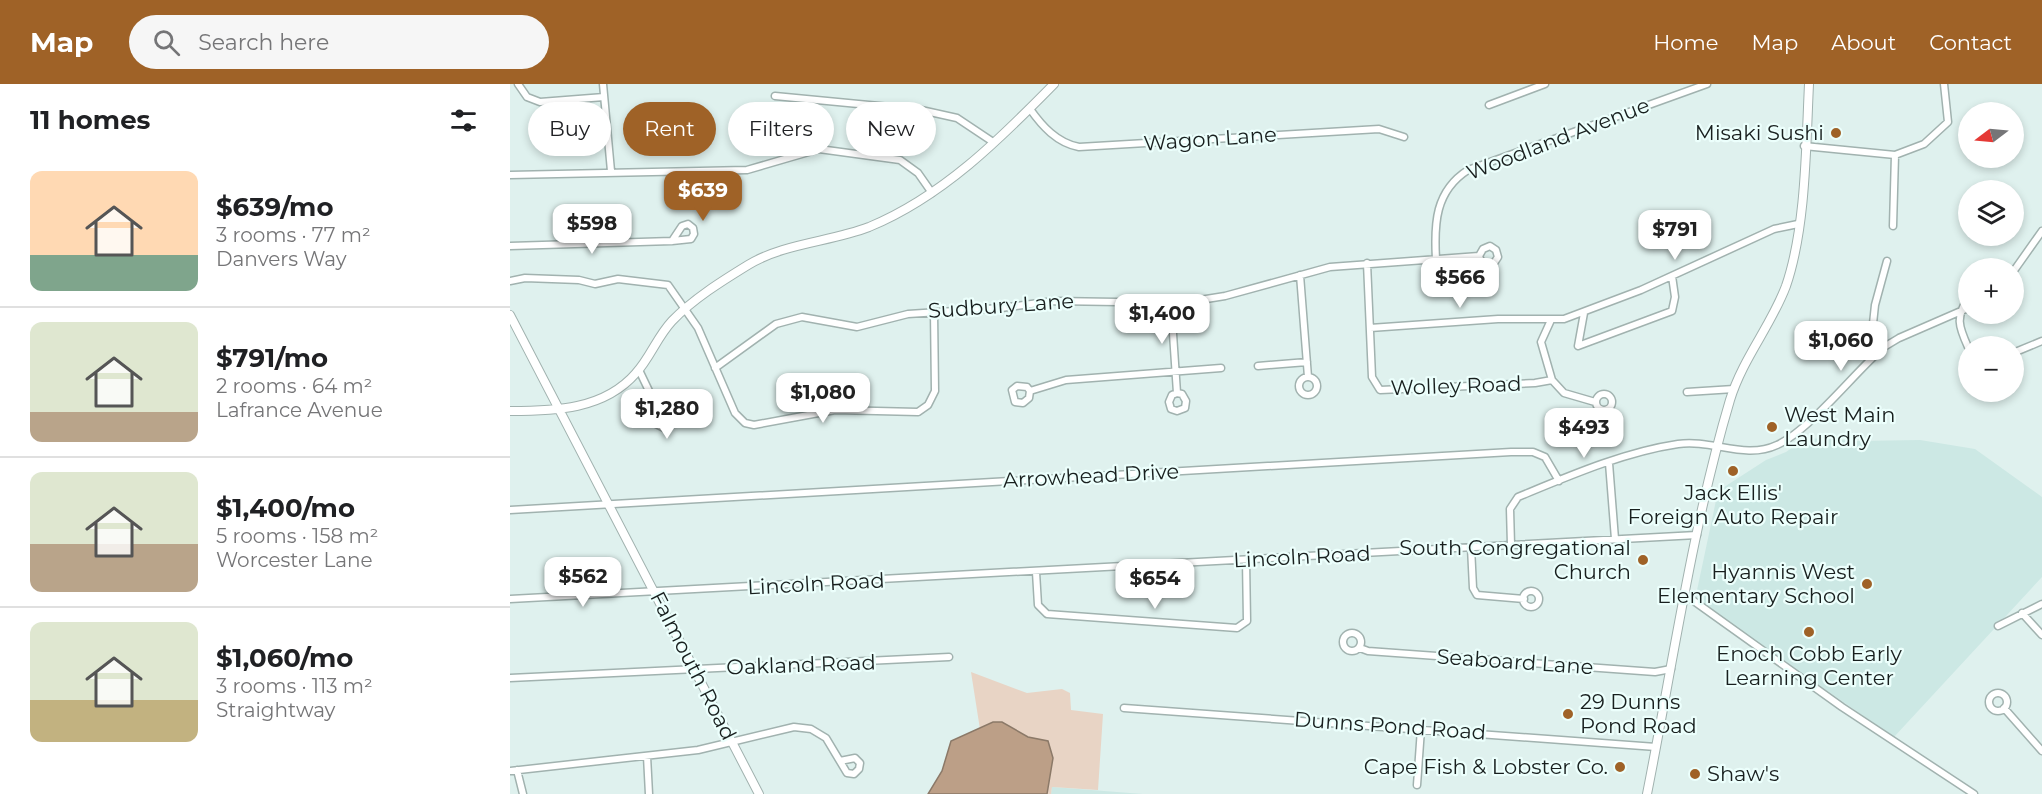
<!DOCTYPE html>
<html lang="en">
<head>
<meta charset="utf-8">
<style>
  :root { --surface:#fff; --page:#f6f6f6; --text:#202124; --muted:#757577; --line:#e0e0e0; --accent:#9f6227 }
  body { margin:0; font-family:Montserrat,sans-serif; background:var(--page); color:var(--text); height:100vh; display:flex; flex-direction:column; font-size:22px; white-space:nowrap }
  * { box-sizing:border-box; margin:0 }
  p { font-size:20px; color:var(--muted) }
  .icon { flex:none; width:33px; height:33px; fill:none; stroke:currentColor; stroke-width:2; stroke-linecap:round; stroke-linejoin:round }
  .map { position:relative; flex:1; overflow:hidden }
  .sheet { display:flex; flex-direction:column; background:var(--surface); width:510px }
  .sheet>* { flex:none }
  .hud { position:absolute; left:18px; top:18px; width:570px; height:54px; display:flex; gap:12px }
  .needle { width:39px; rotate:254deg }
  .buttons { position:absolute; left:1448px; top:18px; display:grid; gap:12px }
  .buttons a { display:grid; place-items:center; width:66px; height:66px; border-radius:50%; background:var(--surface); box-shadow:0 3px 9px #0003; font-size:30px }
  .price { position:absolute; translate:-50% -51px; padding:0 14px; border-radius:12px; background:#fff; color:#222; font-size:20px; line-height:39px; filter:drop-shadow(0 2px 3px #0008) }
  .price::after { content:''; position:absolute; left:50%; top:36px; width:18px; height:14px; margin-left:-9px; background:inherit; clip-path:polygon(0 0,100% 0,50% 100%) }
  .price.on { background:var(--accent); color:#fff }
  ul { padding:0; list-style:none }
  li { display:flex; align-items:center; gap:18px; height:150px; padding:0 30px }
  li+li { border-top:2px solid var(--line) }
  li span { display:grid; place-items:center; flex:none; width:168px; height:120px; border-radius:12px; color:#555 }
  li>.icon { margin-inline-start:auto }
  span .icon { width:72px; height:72px; fill:#fffc; stroke-width:1 }
  li b { font-size:26px }
  h2 { display:flex; justify-content:space-between; align-items:center; height:72px; padding:0 30px; font-size:26px }
  .tag { padding:0 21px; border-radius:27px; background:var(--surface); box-shadow:0 3px 9px #0003; font-size:21px; line-height:54px }
  .tag.on { background:var(--accent); color:#fff }
  header { display:flex; align-items:center; gap:36px; box-sizing:border-box; height:84px; padding:0 30px; background:var(--accent); color:#fff }
  header strong { font-size:28px }
  nav { display:flex; gap:33px; margin-inline-start:auto; font-size:21px }
  .search { width:420px; height:54px; background:var(--page); display:flex; align-items:center; gap:15px; box-sizing:border-box; padding:0 21px; border-radius:33px; color:var(--muted); font-size:22px }
  main { display:flex; flex:1; min-height:0 }
  .map>svg:first-child { display:block }
</style>
</head>
<body>
<header>
<strong>Map</strong>
<div class="search"><svg class="icon" aria-label="search" viewBox="0 0 24 24"><circle cx="10" cy="10" r="6"/><path d="M15 15l6 6"/></svg>Search here</div>
<nav><a>Home</a><a>Map</a><a>About</a><a>Contact</a></nav>
</header>
<main>
<section class="sheet">
<h2>11 homes<svg class="icon" aria-label="filters" viewBox="0 0 24 24"><path d="M4 7h16M4 17h16"/><circle cx="9" cy="7" r="2"/><circle cx="15" cy="17" r="2"/></svg></h2>
<ul>
<li><span style="background:linear-gradient(#ffd9b3 70%,#7fa58c 0)"><svg class="icon" aria-label="home" viewBox="0 0 24 24"><path d="M3 11l9-7 9 7M6 9v11h12V9"/></svg></span><div><b>$639/mo</b><p>3 rooms · 77 m²</p><p>Danvers Way</p></div></li>
<li><span style="background:linear-gradient(#dfe7d0 75%,#b9a48a 0)"><svg class="icon" aria-label="home" viewBox="0 0 24 24"><path d="M3 11l9-7 9 7M6 9v11h12V9"/></svg></span><div><b>$791/mo</b><p>2 rooms · 64 m²</p><p>Lafrance Avenue</p></div></li>
<li><span style="background:linear-gradient(#dfe7d0 60%,#b9a48a 0)"><svg class="icon" aria-label="home" viewBox="0 0 24 24"><path d="M3 11l9-7 9 7M6 9v11h12V9"/></svg></span><div><b>$1,400/mo</b><p>5 rooms · 158 m²</p><p>Worcester Lane</p></div></li>
<li><span style="background:linear-gradient(#dfe7d0 65%,#c2b280 0)"><svg class="icon" aria-label="home" viewBox="0 0 24 24"><path d="M3 11l9-7 9 7M6 9v11h12V9"/></svg></span><div><b>$1,060/mo</b><p>3 rooms · 113 m²</p><p>Straightway</p></div></li>
</ul>
</section>
<div class="map">
<svg width="1532" height="710" viewBox="0 0 1532 710">
  <rect width="100%" height="100%" fill="#dff1ee"/>
  <path fill="#cce8e4" d="M1296,354L1347,357L1410,356L1465,365L1532,413V493L1384,653L1191,520L1186,511L1208,407L1256,376L1276,368Z
    M542,703L633,710H541Z"/>
  <path fill="#e8d4c5" d="M461,588L517,609L552,605L560,609L561,626L593,630L588,706L542,703L541,710H434L472,658Z"/>
  <path fill="#bc9f87" stroke="#8b7968" stroke-width="1.5" d="M483,638H492L518,653L538,657L543,674L537,710H418L432,687L441,657Z"/>
  <g fill="none" stroke-linecap="round" stroke-linejoin="round">
    <defs>
      <path id="minor" d="M8,0L17,13L30,18L94,13
        M93,0L101,87
        M265,12L411,26L447,34L483,58
        M979,21L1035,0
        M520,25C532,42 547,59 569,63L869,45L894,53
        M1294,62L1385,71L1414,60L1438,38L1434,0
        M0,91L237,86L309,65L390,76L408,89L422,109
        M1383,142L1385,71
        M0,162L162,157L181,155L184,150L183,144L178,140L172,142L162,157
        M926,175C924,140 925,107 958,86L1197,0
        M857,179L862,293L870,306L1025,299L1042,296
        M1503,188L1532,147
        M790,191L798,293
        M0,197L15,194L69,196L85,200L108,195L158,201L188,244L225,329L235,339L244,341L325,326L408,328L418,321L425,307L424,228
        M1458,213C1446,234 1448,241 1458,263
        M661,220L667,309L672,310L676,317L675,324L667,327L661,325L659,318L662,311L667,309
        M1074,229L1068,262L1162,227L1165,213L1162,192
        M1041,236L1031,258L1042,296L1054,309L1085,318
        M860,244L988,235H1054L1131,206L1264,145L1288,140
        M1503,269L1532,257
        M1359,277L1365,221L1377,177
        M748,282L797,278
        M205,284L266,240L292,233L347,243L398,230L491,224L544,217L671,219L715,212L820,183L969,172L973,165L980,162L986,166L988,173L984,179L978,181L971,177L969,172
        M129,286L151,332L159,336L154,344L146,340L151,332
        M789 302a9 9 0 1 1 18 0a9 9 0 1 1-18 0Z
        M520,307L519,314L513,319L505,318L502,306L507,302L517,303L520,307L556,296L711,284
        M1177,308L1224,305
        M1086 318a8 8 0 1 1 16 0a8 8 0 1 1-16 0Z
        M1099,379L1105,455
        M0,426L1001,368H1023L1035,373L1049,397
        M1001,461L1000,425L1008,413C1059,392 1114,368 1168,360C1202,355 1235,376 1267,361C1300,346 1344,289 1374,263L1389,254L1458,224
        M961,463L963,504L967,511L1014,515
        M526,488L528,521L537,530L727,544L737,537L736,476
        M1013 515a8 8 0 1 1 16 0a8 8 0 1 1-16 0Z
        M1174,510L1332,623L1464,710
        M0,515L1187,451
        M1512,529L1532,551
        M1488,542L1532,520
        M833 558a9 9 0 1 1 18 0a9 9 0 1 1-18 0Z
        M850,564L858,567L1145,588L1161,585
        M0,594L439,573
        M1479 618a9 9 0 1 1 18 0a9 9 0 1 1-18 0Z
        M614,624L1146,663
        M1494,624L1532,667
        M137,672L139,710
        M7,686L13,710
        M0,687L188,666L284,643L301,645L316,654L337,689L344,690L349,685L350,679L345,674L330,677
        M907,701L911,645"/>
      <path id="major" d="M0,231L249,710
        M0,327C44,327 94,326 126,289C140,274 147,253 162,237C183,215 212,197 238,181C274,159 320,158 359,143C432,113 490,55 544,0
        M1137,710C1163,579 1182,444 1220,316C1233,274 1261,242 1276,202C1296,144 1296,62 1299,0"/>
    </defs>
    <use href="#minor" stroke="#a1b2af" stroke-width="9"/>
    <use href="#major" stroke="#a1b2af" stroke-width="10"/>
    <use href="#minor" stroke="#fff" stroke-width="6"/>
    <use href="#major" stroke="#fff" stroke-width="8"/>
  </g>
  <g fill="#9f6227" stroke="#ecfffc" stroke-width="2">
    <circle cx="1326" cy="49" r="6"/>
    <circle cx="1262" cy="343" r="6"/>
    <circle cx="1223" cy="387" r="6"/>
    <circle cx="1133" cy="476" r="6"/>
    <circle cx="1357" cy="500" r="6"/>
    <circle cx="1299" cy="548" r="6"/>
    <circle cx="1058" cy="630" r="6"/>
    <circle cx="1110" cy="683" r="6"/>
    <circle cx="1185" cy="690" r="6"/>
  </g>
  <g text-anchor="middle" stroke-width="4.5" stroke-linejoin="round" paint-order="stroke">
    <g font-size="21" fill="#181f1e" stroke="#ecfffc" text-anchor="end">
      <text x="1314" y="56">Misaki Sushi</text>
      <text x="1274" y="338" text-anchor="start">West Main<tspan x="1274" dy="24">Laundry</tspan></text>
      <text x="1223" y="416" text-anchor="middle">Jack Ellis'<tspan x="1223" dy="24">Foreign Auto Repair</tspan></text>
      <text x="1121" y="471">South Congregational<tspan x="1121" dy="24">Church</tspan></text>
      <text x="1345" y="495">Hyannis West<tspan x="1345" dy="24">Elementary School</tspan></text>
      <text x="1299" y="577" text-anchor="middle">Enoch Cobb Early<tspan x="1299" dy="24">Learning Center</tspan></text>
      <text x="1070" y="625" text-anchor="start">29 Dunns<tspan x="1070" dy="24">Pond Road</tspan></text>
      <text x="1098" y="690">Cape Fish &amp; Lobster Co.</text>
      <text x="1197" y="697" text-anchor="start">Shaw's</text>
    </g>
    <g font-size="21" fill="#181f1e" stroke="#ecfffc">
      <text transform="translate(700 55) rotate(-4)" y="7">Wagon Lane</text>
      <text transform="translate(1048 55) rotate(-21)" y="7">Woodland Avenue</text>
      <text transform="translate(491 222) rotate(-4)" y="7">Sudbury Lane</text>
      <text transform="translate(946 302) rotate(-2)" y="7">Wolley Road</text>
      <text transform="translate(581 392) rotate(-3)" y="7">Arrowhead Drive</text>
      <text transform="translate(792 473) rotate(-3)" y="7">Lincoln Road</text>
      <text transform="translate(306 500) rotate(-3)" y="7">Lincoln Road</text>
      <text transform="translate(1005 578) rotate(4)" y="7">Seaboard Lane</text>
      <text transform="translate(291 581) rotate(-2)" y="7">Oakland Road</text>
      <text transform="translate(183 582) rotate(63)" y="7">Falmouth Road</text>
      <text transform="translate(880 642) rotate(4)" y="7">Dunns Pond Road</text>
    </g>
  </g>
</svg>
<div class="buttons">
<a><svg class="needle" viewBox="-14 -14 28 28"><path d="M0-13l5 13h-10z" fill="#e53935"/><path d="M0 13l5-13h-10z" fill="#757577"/></svg></a>
<a><svg class="icon" aria-label="layers" viewBox="0 0 24 24"><path d="M12 4l9 5-9 5-9-5zM3 14l9 5 9-5"/></svg></a>
<a>+</a>
<a>−</a>
</div>
<b class="price on" style="left:193px;top:138px">$639</b>
<b class="price" style="left:82px;top:171px">$598</b>
<b class="price" style="left:1165px;top:177px">$791</b>
<b class="price" style="left:950px;top:225px">$566</b>
<b class="price" style="left:652px;top:261px">$1,400</b>
<b class="price" style="left:1331px;top:288px">$1,060</b>
<b class="price" style="left:313px;top:340px">$1,080</b>
<b class="price" style="left:157px;top:356px">$1,280</b>
<b class="price" style="left:1074px;top:375px">$493</b>
<b class="price" style="left:73px;top:524px">$562</b>
<b class="price" style="left:645px;top:526px">$654</b>
<div class="hud">
<a class="tag">Buy</a>
<a class="tag on">Rent</a>
<a class="tag">Filters</a>
<a class="tag">New</a>
</div>
</div>
</main>
</body>
</html>
